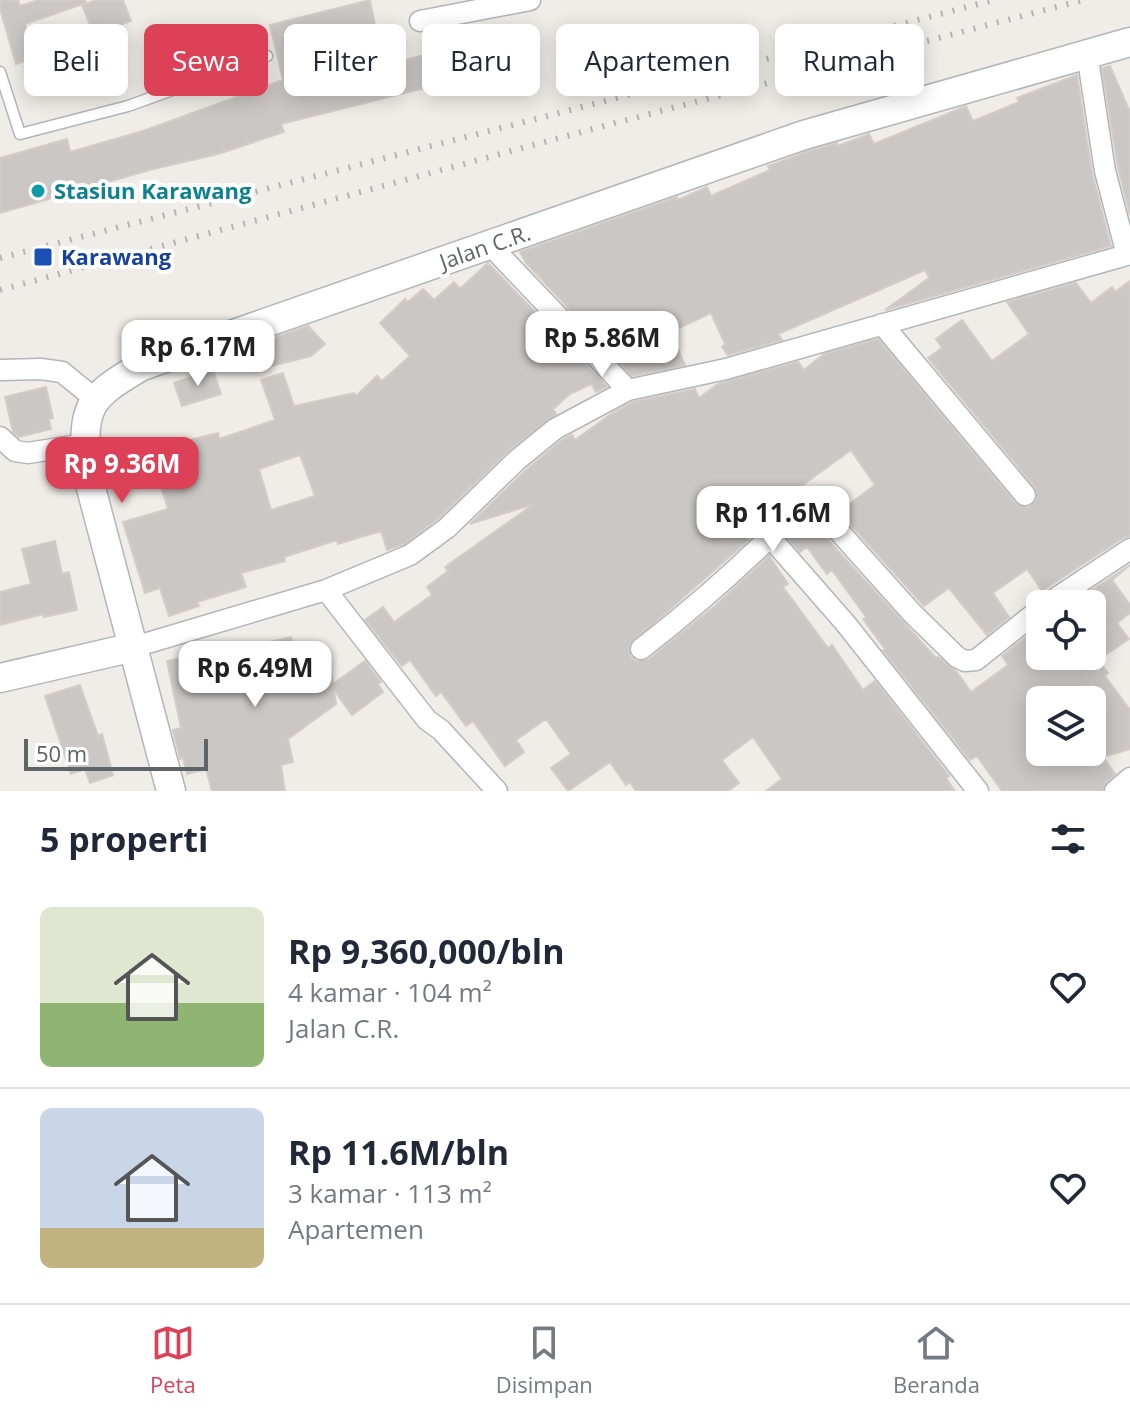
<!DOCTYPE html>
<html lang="id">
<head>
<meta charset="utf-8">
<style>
  :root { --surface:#fff; --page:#f6f6f7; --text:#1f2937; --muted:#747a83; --line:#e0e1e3; --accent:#dc4158 }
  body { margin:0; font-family:"Open Sans",sans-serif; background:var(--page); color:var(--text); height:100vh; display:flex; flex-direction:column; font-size:30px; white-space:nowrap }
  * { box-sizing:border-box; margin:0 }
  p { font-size:26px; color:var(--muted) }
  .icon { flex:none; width:44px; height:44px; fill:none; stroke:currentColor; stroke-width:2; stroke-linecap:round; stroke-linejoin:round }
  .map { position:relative; height:791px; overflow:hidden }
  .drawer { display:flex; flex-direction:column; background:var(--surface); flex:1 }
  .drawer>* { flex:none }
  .banner { position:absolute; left:24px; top:24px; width:1082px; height:72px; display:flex; gap:16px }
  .buttons { position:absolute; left:1026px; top:590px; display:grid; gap:16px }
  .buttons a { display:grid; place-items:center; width:80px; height:80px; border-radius:12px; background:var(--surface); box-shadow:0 4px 20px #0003; font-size:40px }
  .scale { position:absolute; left:24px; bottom:20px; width:184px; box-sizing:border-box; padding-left:8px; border:4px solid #5f6466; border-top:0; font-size:22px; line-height:28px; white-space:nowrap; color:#5f6466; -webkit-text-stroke:6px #fff; paint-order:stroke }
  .price { position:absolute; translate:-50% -68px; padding:0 18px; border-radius:16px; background:#fff; color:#222; font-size:26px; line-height:52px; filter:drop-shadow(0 2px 4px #0008) }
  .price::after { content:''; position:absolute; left:50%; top:48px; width:24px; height:18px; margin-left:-12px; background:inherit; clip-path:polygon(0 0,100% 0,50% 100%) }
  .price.selected { background:var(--accent); color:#fff }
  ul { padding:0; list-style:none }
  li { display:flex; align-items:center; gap:24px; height:200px; padding:0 40px }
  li+li { border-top:2px solid var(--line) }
  li span { display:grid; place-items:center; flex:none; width:224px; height:160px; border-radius:12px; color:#555 }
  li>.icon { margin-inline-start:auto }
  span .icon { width:96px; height:96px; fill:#fffc; stroke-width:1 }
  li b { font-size:34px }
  h2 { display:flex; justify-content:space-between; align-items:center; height:96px; padding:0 40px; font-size:34px }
  .tag { padding:0 28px; border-radius:12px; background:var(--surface); box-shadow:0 4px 20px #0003; font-size:28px; line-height:72px }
  .tag.selected { background:var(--accent); color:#fff }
  .menu { display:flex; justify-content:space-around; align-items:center; height:112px; border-top:2px solid var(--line); background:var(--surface); font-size:22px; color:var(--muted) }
  .menu a { display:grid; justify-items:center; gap:4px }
  .menu .selected { color:var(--accent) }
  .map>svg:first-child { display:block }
</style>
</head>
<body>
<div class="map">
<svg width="1130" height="791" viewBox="0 0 1130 791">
  <rect width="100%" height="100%" fill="#f0ece7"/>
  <path fill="#cbc7c4" stroke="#d4ccc6" stroke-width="2" fill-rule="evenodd" d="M0,0H18L20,6L39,0H85L86,3L25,24L35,58L16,64L0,9Z
    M96,0H123L131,21L94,35L82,5Z
    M370,0L375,25L368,27L378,67L533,27L539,51L451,73L453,81L281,124L284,132L218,154L153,169L0,213V158L67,139L70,152L143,131L283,80L270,25Z
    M1110,66L1130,112V215L1118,168L1102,68Z
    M1077,75L1092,173L1111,246L885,310L929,278L925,270L778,334L782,340L728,355L722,347L725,344L711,313L670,332L685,365L632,376L526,263L520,252L677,197L678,200L707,187L711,196L770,170L768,166L777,163L809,151L837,143L838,146L869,134L874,144L966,106L973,121L1019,102L1017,98Z
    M488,263L607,387L596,392L591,384L570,394L553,409L556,414L509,450L439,518L404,544L387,550L381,531L338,544L337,540L284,557L285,561L241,573L246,587L197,602L199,606L169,616L160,588L145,593L123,522L168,509L150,450L218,433L219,439L275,420L261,380L283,373L294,406L354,393L356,396L377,376L382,381L410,356L380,323L405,299L408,302L423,289L434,300L454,282L460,289ZM300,455L315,496L271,510L259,469Z
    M1130,281V536L1123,538L1042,591L1027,569L993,593L1009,617L987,635L949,588L924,606L839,512L875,485L851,450L800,487L803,490L782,502L744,544L629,645L630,656L635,661L649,659L715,606L769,556L788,584L783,587L828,648L832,645L863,690L875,681L949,776L946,778L955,791H766L782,779L753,737L722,760L739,783L728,791H636L630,782L626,785L610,762L568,791L551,768L571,754L546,719L516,740L524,752L505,766L473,721L466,726L441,692L436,696L410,660L402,666L365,620L383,607L394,622L432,595L427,587L448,571L445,567L534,504L470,524L526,470L562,440L572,435L575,440L611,414L633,402L695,389L699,398L718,384L798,362L804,370L824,354L878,339L1015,503L1028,508L1037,499L1035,487L928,358L942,348L936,339L962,320L992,361L1029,334L1007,302L1076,283L1091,303L1112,287L1115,292Z
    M308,326L325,344L311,356L271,366L265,341Z
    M213,370L221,394L182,406L174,383Z
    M46,387L53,418L49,419L51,429L19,437L13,432L5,397Z
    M806,516L936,658L938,657L956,671L971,692L1008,665L1002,656L1040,626V656H1092V604H1071L1130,565L1112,580L1130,605V613L1117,623L1129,639L1098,660L1108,673L1105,676L1130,710V749L1103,757L1115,774L1106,782L1102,791H1002L977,756L970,760L883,650L885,649L863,619L866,617L832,570L827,574L807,547L800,552L787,537ZM1092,685V752H1040V700H1071Z
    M55,541L62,574L69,572L77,610L44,617V614L0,625V592L31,584L22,549Z
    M291,637L296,657L328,652L333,684L365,661L381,682L378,684L383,692L352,715L334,690L336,704L288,739L293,762L281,765L285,791H212L206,769L187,774L183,758L180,759L173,730L181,728L167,661L240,645L241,649Z
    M80,685L98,736L102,734L113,775L90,783L85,769L71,774L45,696Z"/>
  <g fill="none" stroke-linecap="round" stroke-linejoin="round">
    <defs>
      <path id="lane" d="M0,72L20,134L128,106L267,56"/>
      <path id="street" d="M420,21L530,0
        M1087,53L1105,171L1127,255
        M490,245L628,390
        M882,324L1025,495
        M0,370L41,369L62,372L95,399
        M0,437L15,451L28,453L85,444
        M770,537L846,624L978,791
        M326,590L427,720L441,730L497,791
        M1047,604L1130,549
        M134,647L326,590L410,555L447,528L517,460L555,429L628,390L726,369L1130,254
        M641,649C685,615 728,578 768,539C780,527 790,505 808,502L818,508L912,613L957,657L965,661L976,660L1040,609
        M1115,791L1130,778"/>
      <path id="secondary" d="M0,678L134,647
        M171,791L86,469C83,405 87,398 142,366L804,135L1130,42"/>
    </defs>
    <use href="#lane" stroke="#b2b6b8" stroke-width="13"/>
    <use href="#street" stroke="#b2b6b8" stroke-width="23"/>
    <use href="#secondary" stroke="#b2b6b8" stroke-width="31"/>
    <use href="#lane" stroke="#fff" stroke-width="10"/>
    <use href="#street" stroke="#fff" stroke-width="20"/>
    <use href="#secondary" stroke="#fff" stroke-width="28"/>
    <path stroke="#b3b4b4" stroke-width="6" stroke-dasharray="2 10" stroke-linecap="butt" d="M0,258L994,0
      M0,290L585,131L1083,0"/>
  </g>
  <circle fill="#0f9aa8" stroke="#fff" stroke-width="3" cx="38" cy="191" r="8"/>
  <rect fill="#1a4fb4" stroke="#fff" stroke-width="3" x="33" y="247" width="20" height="20" rx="4"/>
  <g text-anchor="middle" stroke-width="8" stroke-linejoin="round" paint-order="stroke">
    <g font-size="22" font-weight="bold" fill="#0d838f" stroke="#fff" text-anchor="start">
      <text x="54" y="199">Stasiun Karawang</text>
    </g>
    <g font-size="22" fill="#5f6466" stroke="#fff">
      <text transform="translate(485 247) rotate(-19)" y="8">Jalan C.R.</text>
    </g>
    <g font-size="22" font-weight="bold" fill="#164399" stroke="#fff" text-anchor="start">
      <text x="61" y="265">Karawang</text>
    </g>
  </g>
</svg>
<div class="buttons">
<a><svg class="icon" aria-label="locate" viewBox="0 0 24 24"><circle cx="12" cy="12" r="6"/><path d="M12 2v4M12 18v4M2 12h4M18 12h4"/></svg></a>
<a><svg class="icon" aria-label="layers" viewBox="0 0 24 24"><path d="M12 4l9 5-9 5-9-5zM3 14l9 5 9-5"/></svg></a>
</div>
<div class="scale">50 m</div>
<b class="price" style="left:602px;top:379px">Rp 5.86M</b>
<b class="price" style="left:198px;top:388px">Rp 6.17M</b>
<b class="price selected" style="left:122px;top:505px">Rp 9.36M</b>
<b class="price" style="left:773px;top:554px">Rp 11.6M</b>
<b class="price" style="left:255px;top:709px">Rp 6.49M</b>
<div class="banner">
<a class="tag">Beli</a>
<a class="tag selected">Sewa</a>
<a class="tag">Filter</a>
<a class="tag">Baru</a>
<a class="tag">Apartemen</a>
<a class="tag">Rumah</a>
</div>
</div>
<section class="drawer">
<h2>5 properti<svg class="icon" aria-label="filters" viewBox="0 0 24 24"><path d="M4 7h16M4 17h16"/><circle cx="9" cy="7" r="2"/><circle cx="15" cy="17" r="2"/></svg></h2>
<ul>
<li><span style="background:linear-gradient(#dfe7d0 60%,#8fb573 0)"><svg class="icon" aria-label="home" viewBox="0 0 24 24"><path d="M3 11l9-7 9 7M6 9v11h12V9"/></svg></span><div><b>Rp 9,360,000/bln</b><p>4 kamar · 104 m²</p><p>Jalan C.R.</p></div><svg class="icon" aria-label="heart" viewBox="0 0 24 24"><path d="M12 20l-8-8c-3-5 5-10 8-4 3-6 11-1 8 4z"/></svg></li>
<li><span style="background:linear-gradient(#c9d6e8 75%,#c2b280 0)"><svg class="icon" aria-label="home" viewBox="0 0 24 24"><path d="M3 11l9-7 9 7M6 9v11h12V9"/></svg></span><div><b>Rp 11.6M/bln</b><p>3 kamar · 113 m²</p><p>Apartemen</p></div><svg class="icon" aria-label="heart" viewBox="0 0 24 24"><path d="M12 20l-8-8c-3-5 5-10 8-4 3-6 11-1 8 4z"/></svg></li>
</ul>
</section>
<nav class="menu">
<a class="selected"><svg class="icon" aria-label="map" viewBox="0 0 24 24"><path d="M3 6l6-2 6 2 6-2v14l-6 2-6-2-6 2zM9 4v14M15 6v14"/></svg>Peta</a>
<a><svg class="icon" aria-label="saved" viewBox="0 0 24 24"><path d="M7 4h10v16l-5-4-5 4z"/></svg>Disimpan</a>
<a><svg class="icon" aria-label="home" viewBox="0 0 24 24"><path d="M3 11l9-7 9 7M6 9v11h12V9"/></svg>Beranda</a>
</nav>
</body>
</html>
